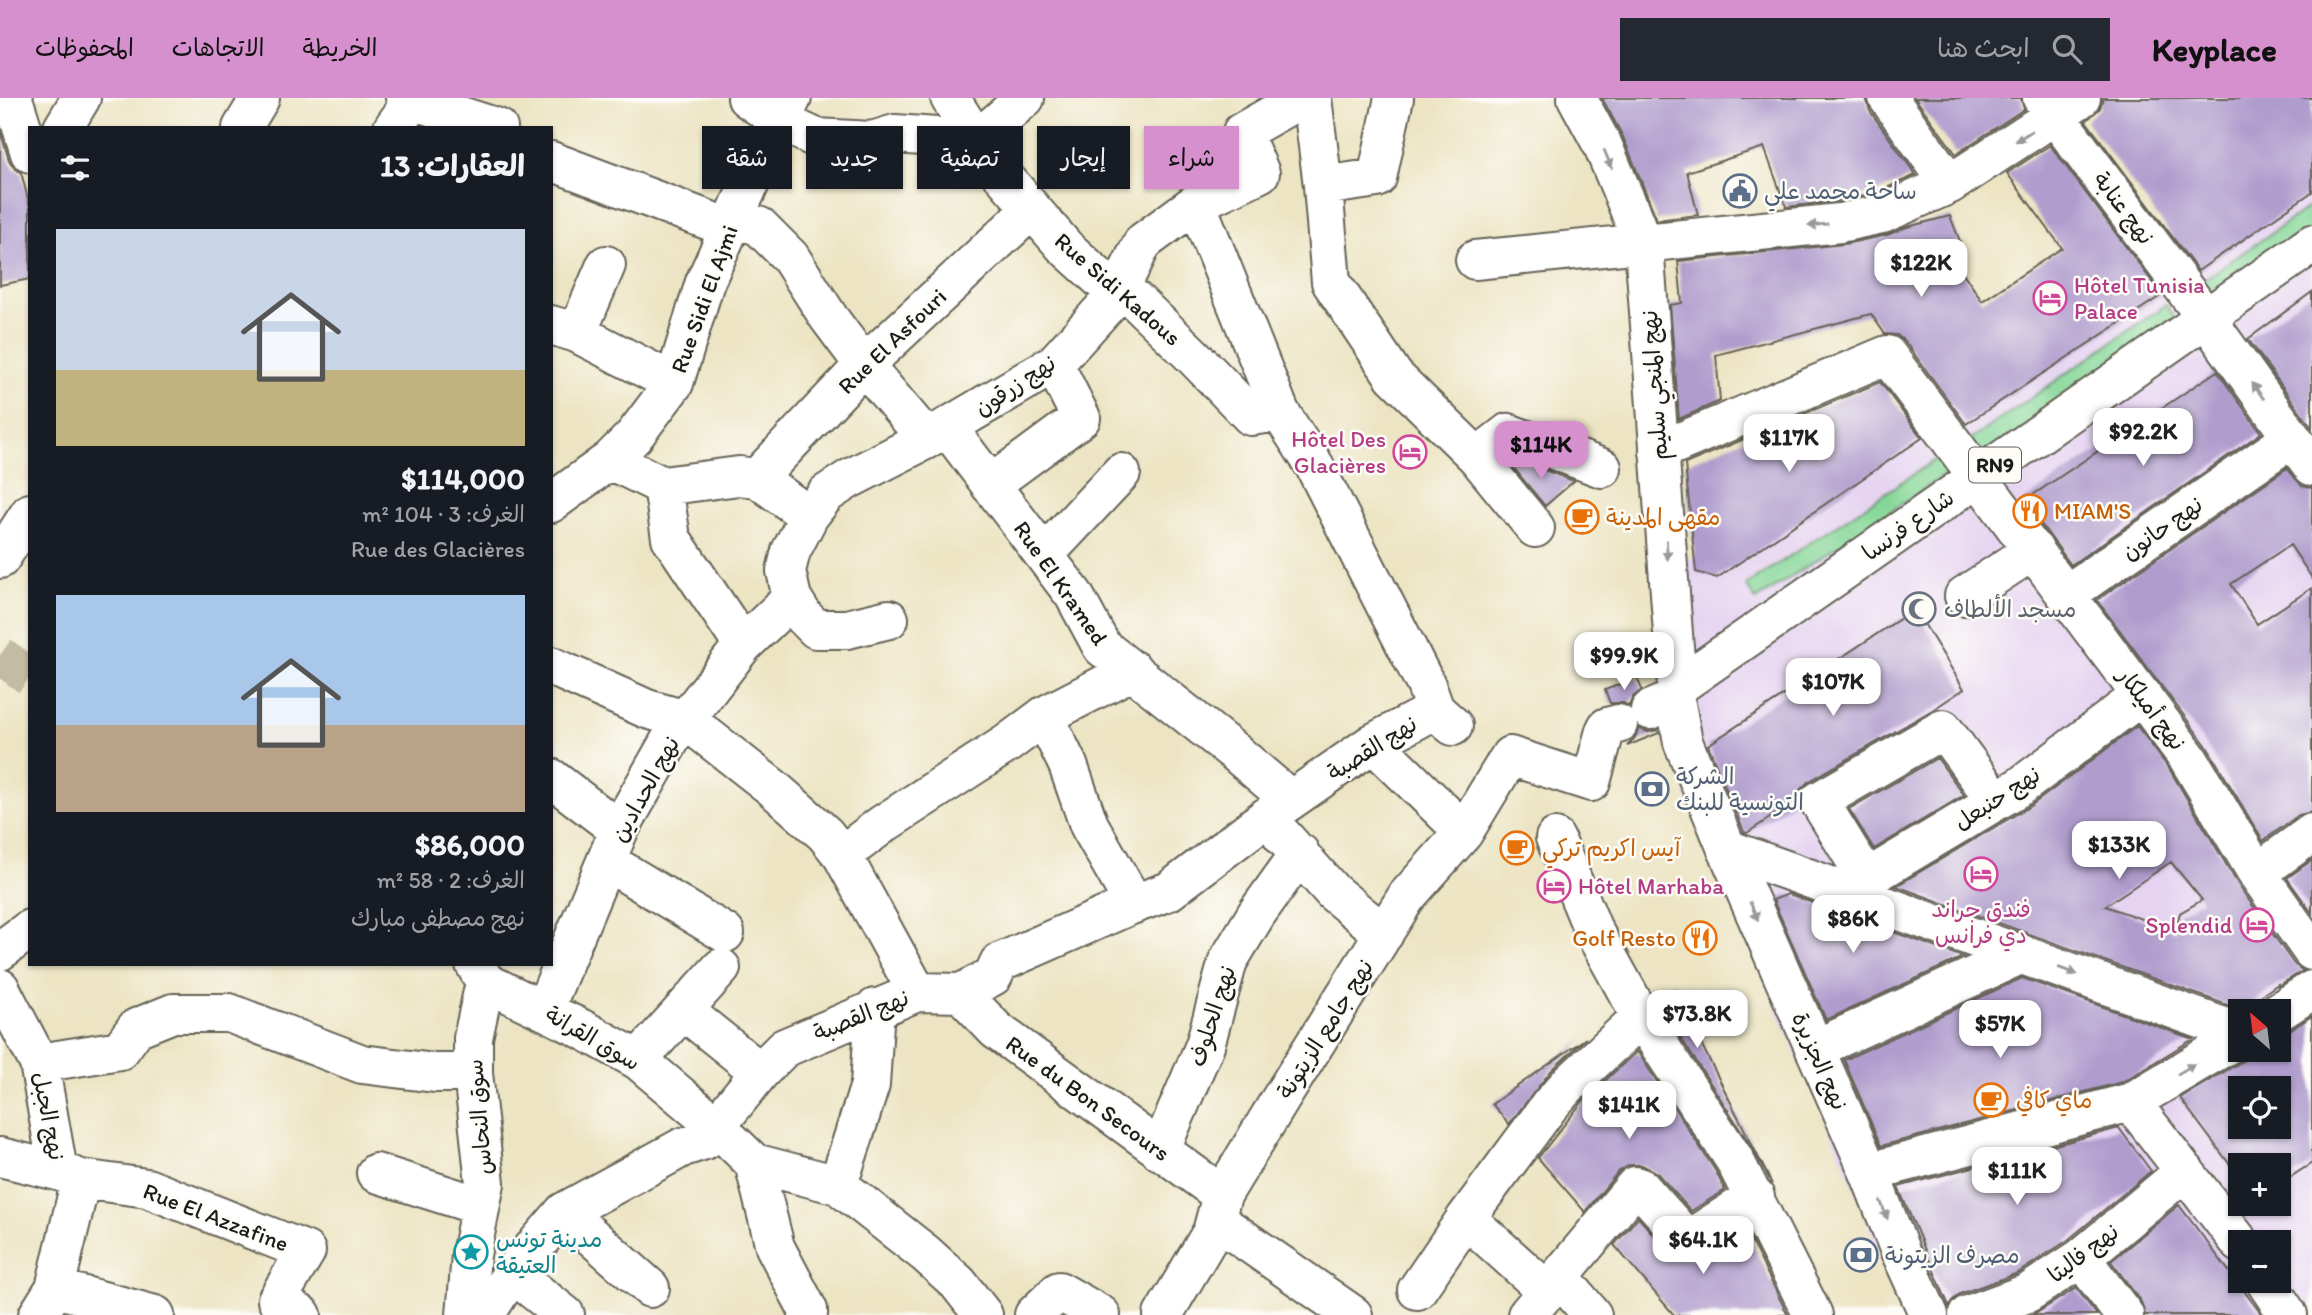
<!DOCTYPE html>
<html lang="ar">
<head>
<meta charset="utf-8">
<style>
  :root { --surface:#171b24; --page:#242831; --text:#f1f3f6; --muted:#9ea1a6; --accent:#d690ce }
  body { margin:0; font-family:Itim,"Playpen Sans Arabic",sans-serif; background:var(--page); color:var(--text); direction:rtl; height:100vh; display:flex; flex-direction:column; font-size:26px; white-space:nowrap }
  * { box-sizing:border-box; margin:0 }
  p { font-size:23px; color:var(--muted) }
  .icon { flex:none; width:38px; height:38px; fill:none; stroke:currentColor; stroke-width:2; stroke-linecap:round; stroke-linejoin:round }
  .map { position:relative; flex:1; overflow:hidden; direction:ltr }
  .side { position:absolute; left:28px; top:28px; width:525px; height:840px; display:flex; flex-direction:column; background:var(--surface); border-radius:0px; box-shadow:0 2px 5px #0004; direction:rtl }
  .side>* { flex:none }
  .banner { position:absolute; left:574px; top:28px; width:665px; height:63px; direction:rtl; display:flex; gap:14px }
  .needle { width:46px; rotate:332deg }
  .fabs { position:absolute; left:2228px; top:901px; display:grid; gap:14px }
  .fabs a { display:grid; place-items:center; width:63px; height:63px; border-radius:0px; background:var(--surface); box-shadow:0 2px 5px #0004; font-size:35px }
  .price { position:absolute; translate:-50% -60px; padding:0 16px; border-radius:14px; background:#fff; color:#222; font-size:23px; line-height:46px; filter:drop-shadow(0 2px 4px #0008) }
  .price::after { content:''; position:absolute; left:50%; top:42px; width:21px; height:16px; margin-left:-10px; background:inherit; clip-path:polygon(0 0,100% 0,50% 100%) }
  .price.on { background:var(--accent); color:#111 }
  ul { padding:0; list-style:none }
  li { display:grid; align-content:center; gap:14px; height:371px; padding:0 28px }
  li span { display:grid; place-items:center; height:217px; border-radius:0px; color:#555 }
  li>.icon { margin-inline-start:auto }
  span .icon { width:126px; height:126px; fill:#fffc; stroke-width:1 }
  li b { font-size:30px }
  h2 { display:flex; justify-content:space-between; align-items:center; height:84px; padding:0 28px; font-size:30px }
  .tag { padding:0 24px; border-radius:0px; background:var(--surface); box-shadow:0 2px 5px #0004; font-size:24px; line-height:63px }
  .tag.on { background:var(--accent); color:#111 }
  header { display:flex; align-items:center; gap:42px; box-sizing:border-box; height:98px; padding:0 35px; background:var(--accent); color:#111 }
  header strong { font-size:33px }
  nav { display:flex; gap:38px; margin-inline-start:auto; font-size:24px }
  .search { width:490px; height:63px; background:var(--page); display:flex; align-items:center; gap:18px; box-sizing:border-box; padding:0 24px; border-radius:0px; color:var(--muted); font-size:26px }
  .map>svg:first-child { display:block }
</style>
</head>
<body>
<header>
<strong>Keyplace</strong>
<div class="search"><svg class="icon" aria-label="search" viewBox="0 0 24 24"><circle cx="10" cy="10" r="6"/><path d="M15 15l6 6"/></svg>ابحث هنا</div>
<nav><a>الخريطة</a><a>الاتجاهات</a><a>المحفوظات</a></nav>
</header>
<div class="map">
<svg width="2312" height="1217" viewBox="0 0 2312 1217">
  <rect width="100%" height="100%" fill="#fdfcf7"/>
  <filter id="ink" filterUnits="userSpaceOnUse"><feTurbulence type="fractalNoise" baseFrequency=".0143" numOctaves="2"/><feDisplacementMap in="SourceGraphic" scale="14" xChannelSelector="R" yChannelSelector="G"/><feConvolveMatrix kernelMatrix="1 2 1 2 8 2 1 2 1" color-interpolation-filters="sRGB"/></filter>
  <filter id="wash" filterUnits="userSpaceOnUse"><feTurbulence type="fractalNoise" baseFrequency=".00686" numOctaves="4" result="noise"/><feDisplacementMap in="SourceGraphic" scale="28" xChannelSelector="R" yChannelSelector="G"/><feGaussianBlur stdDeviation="1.57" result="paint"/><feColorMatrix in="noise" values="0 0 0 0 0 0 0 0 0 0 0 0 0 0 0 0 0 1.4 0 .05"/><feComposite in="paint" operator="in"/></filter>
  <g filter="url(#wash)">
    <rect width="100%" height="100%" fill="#ece4c3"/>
    <path fill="#e5d3f1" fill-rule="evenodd" d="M2312,43V1217H1904L1842,1061L1704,746L1665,639L1659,481ZM2240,914H2278V952H2240ZM2240,990H2278V1029H2240ZM2240,1068H2278V1106H2240ZM2240,1144H2278V1183H2240Z"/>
    <path fill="#85d798" stroke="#507a5a" stroke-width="2" d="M2312,107V136L2210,207L2196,187Z
      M2166,207L2180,227L1979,366L1964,346Z
      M1938,360L1948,375L1756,502L1746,487Z"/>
    <g id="blocks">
      <path fill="#b09dcd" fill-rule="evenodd" d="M1602,0H1866L1870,13L1916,77L1875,95L1837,103L1786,109L1764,49L1687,74L1698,117L1657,122L1623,39Z
        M1915,0H2021L2024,11L1956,56Z
        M2103,0H2312V94L2198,173L2086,23L2100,10Z
        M0,32L9,62L15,71L21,74L30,109V181L0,187Z
        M2050,47L2162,197L1966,326L1905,244L1897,237L1885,236L1871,216L1716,257L1720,303L1679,321L1670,207L1682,205L1678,163L1844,146L1887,137L1907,129L1950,118L1960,143L1947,151L1982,203L2062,150L2007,75Z
        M2312,194V330L2248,241Z
        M2217,273L2261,335L2071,467L2024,403Z
        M1880,284L1922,340L1717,480L1696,474L1685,366Z
        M1512,360L1574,383L1545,408L1508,363Z
        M2287,370L2302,388L2312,390V480L2290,447L2231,486L2257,526L2312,490V714L2299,717L2263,743L2206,647L2097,502Z
        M1915,511L1964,591L1934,611L1808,684L1800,692L1797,702L1747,735L1744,734L1708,647Z
        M1637,579L1642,592L1633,599L1629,608L1623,605H1610L1605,592Z
        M2137,628L2170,672L2239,788L2294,866L2303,873L2278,888V886L2241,912L1896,788L2032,707ZM2171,764L2202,802L2180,815L2175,833L2105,808Z
        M1639,631L1648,634L1658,632L1659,635L1627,648L1634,641Z
        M1937,660L1964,697L1874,751L1849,711Z
        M2312,762V815L2287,780Z
        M1788,796L1963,859L1826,922L1773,802Z
        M2022,880L2193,941L2122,984L1881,1048L1844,962Z
        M1674,892L1772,1086L1752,1049L1656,902Z
        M2312,918V1065L2278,1087V1068H2240V1080L2180,1000L2251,958L2257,952H2278V936L2290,932ZM2240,990H2278V1029H2240Z
        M1586,940L1551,973L1509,1026L1492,1006Z
        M1637,953L1715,1072L1725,1092L1691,1113L1657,1075L1642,1067H1630L1618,1074L1585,1114L1538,1060L1583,1003Z
        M2119,1030L2151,1073L2068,1142L2018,1175L1960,1196L1952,1203L1949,1208L1898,1089Z
        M2179,1107L2256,1209L2262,1217H2145L2141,1204L2111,1163Z
        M1638,1119L1666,1151L1679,1159L1693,1160L1701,1158L1745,1131L1788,1217H1674L1614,1147Z
        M2076,1190L2097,1217H2032L2040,1213Z"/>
    </g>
  </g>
  <g filter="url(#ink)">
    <use href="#blocks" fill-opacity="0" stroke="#656256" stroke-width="2"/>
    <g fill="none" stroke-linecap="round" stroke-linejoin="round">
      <path stroke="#c2bca2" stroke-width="38" stroke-dasharray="38 19" stroke-linecap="butt" d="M0,557L30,579"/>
      <defs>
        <path id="minor" d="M4,0L15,7L30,55
          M405,0L498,30
          M747,0L780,23L816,40L872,43L895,36L977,42L1025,0
          M950,0L990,63L1065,149L1117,196L1134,201L1193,258L1251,318L1280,314
          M1312,0L1323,88L1331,184L1394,278L1477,359L1535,430
          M1888,0L1950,86
          M2042,0L2206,220L2312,368
          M63,30L81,0
          M242,30L260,0
          M393,30L412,3
          M551,63L729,130
          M1323,88L1377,80L1394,0
          M1196,105L1280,314L1314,367L1426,587L1435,612L1453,628
          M735,118L760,129L790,159L829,220L864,267L927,341
          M1475,162L1840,125L1882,116L1950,86L2081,0
          M551,227L577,235L674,285
          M577,235L606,167
          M947,329L1074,497L1102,549L1236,655L1291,702
          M1659,353L1887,257L2188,660L2257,775L2312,853
          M1477,359L1508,335L1602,370
          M610,362L663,388L739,378L757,380L809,418
          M757,380L864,267L1032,111
          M990,387L1081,320L1054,266
          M663,388L671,440L743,547
          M551,405L610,362L634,338L674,285L705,184L759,65L792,0
          M1044,457L1121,375
          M0,461L30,415
          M2067,496L2292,340
          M1964,498L2034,452
          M889,521L847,531H816L804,519L792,500L786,473L791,453L809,418L826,396L849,381L927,341L1054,266L1117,196L1143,144L1196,105L1260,75L1242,34L1302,0
          M551,568L647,611L686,622L773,690L825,736L842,757L917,894
          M1650,612L1675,601
          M1044,618L1068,667L1089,727L1134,806
          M1373,645L1464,734
          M551,680L619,732
          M1282,737L1333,794L1384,836
          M1555,740L1593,832L1641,919L1734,1061L1813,1217
          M1727,751L2240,935
          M842,757L883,726L1008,645L1044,618L1133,572
          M606,763L725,835
          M2257,775L2312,735
          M1867,781L1819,703L1943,631L1996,703
          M1846,793L2021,688L2142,597
          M0,853L30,831
          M485,884L580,930L638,962L716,1028L754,1065L775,1149L808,1212V1217
          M0,890L39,965L58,1073L81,1081L55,1190L38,1217
          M961,895L996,932L1222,1097
          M544,912L619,732L672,639L743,547L792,500
          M683,912L760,974
          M2278,914L2312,892
          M1815,951L2022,856
          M638,962L721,870
          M39,965L120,952L136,930L173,915H229L362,966L435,975H473
          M2131,1004L2240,1145
          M1160,1053L1205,947L1228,863L1257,815L1300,755
          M0,1059L58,1073
          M754,1065L838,1087L926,1156L958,1185L983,1217
          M1869,1074L2131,1004L2240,939
          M376,1075L480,1108
          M81,1081L147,1090L306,1153L277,1202L302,1217
          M838,1087L870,987L875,910
          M564,1114L650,1190
          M1466,1120L1548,1194
          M1216,1122L1353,1217
          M2081,1160L2124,1217
          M512,1175L565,1217
          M1560,1179L1592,1217
          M2265,1183L2288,1217
          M55,1190L155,1217
          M1417,1192L1466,1120L1550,1007L1567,988L1641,919
          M466,1217L471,1157L485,1085L473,975V940L485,884L475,866
          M485,1217L512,1175L564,1114L683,1049L705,1042L760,974L784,950L917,894L961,895L993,878L999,865L1126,809L1169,793L1265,720L1373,645L1435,612
          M1034,1217L1059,1193L1101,1217
          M1163,1217L1212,1134L1222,1097L1283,997L1407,798L1464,734L1510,658L1591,684L1605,633L1607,629L1618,626
          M1527,1217L1635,1088L1641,1090L1682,1136L1688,1139L1695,1137L1755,1099
          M1968,1217L2028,1195L2081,1160L2185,1073"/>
        <path id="major" d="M1577,0L1603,48L1644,147L1677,589L1675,601L1683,644L1727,751L1869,1074L1900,1153L1929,1217
          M1677,589L2312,146"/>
      </defs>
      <use href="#minor" stroke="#656256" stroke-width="42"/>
      <use href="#major" stroke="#656256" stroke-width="42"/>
      <use href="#minor" stroke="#fff" stroke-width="38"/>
      <use href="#major" stroke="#fff" stroke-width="38"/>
    </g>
    <defs><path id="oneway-solid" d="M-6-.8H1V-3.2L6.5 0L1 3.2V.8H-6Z" transform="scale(1.75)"/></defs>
    <g fill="#999">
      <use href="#oneway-solid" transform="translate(2024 38) rotate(147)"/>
      <use href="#oneway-solid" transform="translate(1608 61) rotate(67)"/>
      <use href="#oneway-solid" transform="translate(1818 127) rotate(174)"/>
      <use href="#oneway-solid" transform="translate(2258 293) rotate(-126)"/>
      <use href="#oneway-solid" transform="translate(1667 452) rotate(86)"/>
      <use href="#oneway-solid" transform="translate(1754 813) rotate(66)"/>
      <use href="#oneway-solid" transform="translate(2068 873) rotate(20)"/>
      <use href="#oneway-solid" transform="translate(2186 971) rotate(-31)"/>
      <use href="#oneway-solid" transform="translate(1884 1112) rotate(69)"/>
    </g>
  </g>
  <defs>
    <symbol id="civic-ring" viewBox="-11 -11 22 22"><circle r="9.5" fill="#fdfcf7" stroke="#5c6f8a" stroke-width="1.5"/><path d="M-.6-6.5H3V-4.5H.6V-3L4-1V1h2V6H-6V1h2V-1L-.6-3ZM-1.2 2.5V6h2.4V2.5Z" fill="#5c6f8a"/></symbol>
    <symbol id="hotel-ring" viewBox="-11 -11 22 22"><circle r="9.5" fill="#fdfcf7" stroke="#d1479c" stroke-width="1.5"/><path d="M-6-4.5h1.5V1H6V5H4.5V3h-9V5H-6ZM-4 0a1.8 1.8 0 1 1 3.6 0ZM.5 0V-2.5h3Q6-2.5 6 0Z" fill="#d1479c"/></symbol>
    <symbol id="restaurant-ring" viewBox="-11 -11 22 22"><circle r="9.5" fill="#fdfcf7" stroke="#e8710a" stroke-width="1.5"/><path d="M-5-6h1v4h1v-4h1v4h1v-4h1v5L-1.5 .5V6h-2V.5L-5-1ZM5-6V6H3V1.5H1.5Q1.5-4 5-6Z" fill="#e8710a"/></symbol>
    <symbol id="cafe-ring" viewBox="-11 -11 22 22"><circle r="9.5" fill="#fdfcf7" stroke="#e8710a" stroke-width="1.5"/><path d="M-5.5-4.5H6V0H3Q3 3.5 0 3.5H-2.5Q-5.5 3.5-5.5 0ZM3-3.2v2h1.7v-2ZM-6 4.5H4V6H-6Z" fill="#e8710a"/></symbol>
    <symbol id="mosque-ring" viewBox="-11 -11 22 22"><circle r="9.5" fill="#fdfcf7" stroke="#6b7280" stroke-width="1.5"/><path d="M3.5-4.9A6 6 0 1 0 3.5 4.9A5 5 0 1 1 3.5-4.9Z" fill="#6b7280"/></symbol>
    <symbol id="bank-ring" viewBox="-11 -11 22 22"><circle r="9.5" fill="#fdfcf7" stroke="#5c6f8a" stroke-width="1.5"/><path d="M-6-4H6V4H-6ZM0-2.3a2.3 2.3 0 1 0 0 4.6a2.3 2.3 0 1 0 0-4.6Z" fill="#5c6f8a"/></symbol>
    <symbol id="sight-ring" viewBox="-11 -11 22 22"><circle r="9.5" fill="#fdfcf7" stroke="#0f9aa8" stroke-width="1.5"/><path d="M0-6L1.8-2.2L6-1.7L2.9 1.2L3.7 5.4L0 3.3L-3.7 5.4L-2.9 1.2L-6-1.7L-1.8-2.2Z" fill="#0f9aa8"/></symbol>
  </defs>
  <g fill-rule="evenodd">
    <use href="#civic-ring" x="1721" y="74" width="38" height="38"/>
    <use href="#hotel-ring" x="2031" y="181" width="38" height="38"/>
    <use href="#hotel-ring" x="1391" y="335" width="38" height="38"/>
    <use href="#restaurant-ring" x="2011" y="394" width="38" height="38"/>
    <use href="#cafe-ring" x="1563" y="400" width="38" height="38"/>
    <use href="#mosque-ring" x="1900" y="492" width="38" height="38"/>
    <use href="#bank-ring" x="1633" y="672" width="38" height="38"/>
    <use href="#cafe-ring" x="1498" y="731" width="38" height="38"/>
    <use href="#hotel-ring" x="1962" y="757" width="38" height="38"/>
    <use href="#hotel-ring" x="1535" y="769" width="38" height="38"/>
    <use href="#hotel-ring" x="2238" y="808" width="38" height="38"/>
    <use href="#restaurant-ring" x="1681" y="821" width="38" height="38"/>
    <use href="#cafe-ring" x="1972" y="983" width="38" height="38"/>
    <use href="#sight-ring" x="452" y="1135" width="38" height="38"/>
    <use href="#bank-ring" x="1842" y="1138" width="38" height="38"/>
  </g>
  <g text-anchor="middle" stroke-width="5" stroke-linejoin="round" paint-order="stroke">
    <rect fill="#fdfcf7" stroke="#605f5e" stroke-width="2" x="1969" y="349.5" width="52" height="35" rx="5"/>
    <g font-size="21" font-weight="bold" fill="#1c1c1c">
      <text x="1995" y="374">RN9</text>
    </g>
    <g font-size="23" fill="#4e5e75" stroke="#fdfcf7" text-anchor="start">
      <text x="1764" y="101">ساحة محمد علي</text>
      <text x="1676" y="686">الشركة<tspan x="1676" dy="26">التونسية للبنك</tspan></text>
      <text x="1885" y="1165">مصرف الزيتونة</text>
    </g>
    <g font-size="23" fill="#1c1c1c" stroke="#fdfcf7">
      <text transform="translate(2124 110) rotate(53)" y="8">نهج عنابة</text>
      <text transform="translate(1118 191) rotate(41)" y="8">Rue Sidi Kadous</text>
      <text transform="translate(704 201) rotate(-70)" y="8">Rue Sidi El Ajmi</text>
      <text transform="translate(892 243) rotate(-44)" y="8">Rue El Asfouri</text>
      <text transform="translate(1015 287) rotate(-33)" y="8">نهج زرقون</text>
      <text transform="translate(1654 287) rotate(-94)" y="8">نهج المنجي سليم</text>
      <text transform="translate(1908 427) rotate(-35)" y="8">شارع فرنسا</text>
      <text transform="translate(2162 430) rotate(-35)" y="8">نهج حانون</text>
      <text transform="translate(1061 485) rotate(55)" y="8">Rue El Kramed</text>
      <text transform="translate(2152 611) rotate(53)" y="8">نهج أميلكار</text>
      <text transform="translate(1372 650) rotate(-32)" y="8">نهج القصبة</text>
      <text transform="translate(645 691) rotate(-61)" y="8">نهج الحدادين</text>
      <text transform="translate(1997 700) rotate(-33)" y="8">نهج حنبعل</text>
      <text transform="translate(861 917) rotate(-22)" y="8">نهج القصبة</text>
      <text transform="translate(1212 918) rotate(-72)" y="8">نهج الحلوف</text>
      <text transform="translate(1325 931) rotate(-58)" y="8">نهج جامع الزيتونة</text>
      <text transform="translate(593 940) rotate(30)" y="8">سوق القرانة</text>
      <text transform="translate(1820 963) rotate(66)" y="8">نهج الجزيرة</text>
      <text transform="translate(1088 1000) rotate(36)" y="8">Rue du Bon Secours</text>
      <text transform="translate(49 1018) rotate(79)" y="8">نهج الجبل</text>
      <text transform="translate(479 1019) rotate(-95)" y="8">سوق النحاس</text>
      <text transform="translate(216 1119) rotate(21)" y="8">Rue El Azzafine</text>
      <text transform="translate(2083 1155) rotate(-37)" y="8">نهج فاليتا</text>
    </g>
    <g font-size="23" fill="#b23c85" stroke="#fdfcf7" text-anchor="start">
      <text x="2074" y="195">Hôtel Tunisia<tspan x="2074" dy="26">Palace</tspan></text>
      <text x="1386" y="349" text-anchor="end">Hôtel Des<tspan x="1386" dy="26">Glacières</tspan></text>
      <text x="1578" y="796">Hôtel Marhaba</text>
      <text x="1981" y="819" text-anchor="middle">فندق جراند<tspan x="1981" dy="26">دي فرانس</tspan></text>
      <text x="2232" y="835" text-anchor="end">Splendid</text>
    </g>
    <g font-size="23" fill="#c56008" stroke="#fdfcf7" text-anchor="start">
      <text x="2054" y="421">MIAM'S</text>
      <text x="1606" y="427">مقهى المدينة</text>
      <text x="1542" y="758">آيس اكريم تركي</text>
      <text x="1676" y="848" text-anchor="end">Golf Resto</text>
      <text x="2016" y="1010">ماي كافي</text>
    </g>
    <g font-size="23" fill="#5b616d" stroke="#fdfcf7" text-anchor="start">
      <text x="1944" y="519">مسجد الألطاف</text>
    </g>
    <g font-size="23" fill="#0d838f" stroke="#fdfcf7" text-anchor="start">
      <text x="496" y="1149">مدينة تونس<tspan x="496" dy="26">العتيقة</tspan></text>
    </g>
  </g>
</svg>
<div class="fabs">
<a><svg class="needle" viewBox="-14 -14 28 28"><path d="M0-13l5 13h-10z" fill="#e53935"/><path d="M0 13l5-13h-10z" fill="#9ea1a6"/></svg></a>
<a><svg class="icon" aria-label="locate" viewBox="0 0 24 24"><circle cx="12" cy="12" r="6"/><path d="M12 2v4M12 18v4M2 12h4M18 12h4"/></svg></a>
<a>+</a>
<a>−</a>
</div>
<b class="price" style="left:1921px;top:201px">$122K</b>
<b class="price" style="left:2143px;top:370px">$92.2K</b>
<b class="price" style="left:1789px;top:376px">$117K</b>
<b class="price on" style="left:1541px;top:383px">$114K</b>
<b class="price" style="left:1624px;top:594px">$99.9K</b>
<b class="price" style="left:1833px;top:620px">$107K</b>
<b class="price" style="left:2119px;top:783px">$133K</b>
<b class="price" style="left:1853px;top:857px">$86K</b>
<b class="price" style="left:1697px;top:952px">$73.8K</b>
<b class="price" style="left:2000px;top:962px">$57K</b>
<b class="price" style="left:1629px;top:1043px">$141K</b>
<b class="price" style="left:2017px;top:1109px">$111K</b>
<b class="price" style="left:1703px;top:1178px">$64.1K</b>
<div class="banner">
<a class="tag on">شراء</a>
<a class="tag">إيجار</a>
<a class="tag">تصفية</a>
<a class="tag">جديد</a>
<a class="tag">شقة</a>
</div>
<section class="side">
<h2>العقارات: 13<svg class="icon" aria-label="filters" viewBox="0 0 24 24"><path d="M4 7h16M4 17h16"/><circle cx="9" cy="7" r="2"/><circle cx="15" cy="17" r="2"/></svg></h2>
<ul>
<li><span style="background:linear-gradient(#c9d6e8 65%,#c2b280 0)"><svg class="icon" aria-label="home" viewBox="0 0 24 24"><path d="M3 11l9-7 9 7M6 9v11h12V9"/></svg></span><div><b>$114,000</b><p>الغرف: 3 · 104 m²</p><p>Rue des Glacières</p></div></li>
<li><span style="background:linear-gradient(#a9c7e8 60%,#b9a48a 0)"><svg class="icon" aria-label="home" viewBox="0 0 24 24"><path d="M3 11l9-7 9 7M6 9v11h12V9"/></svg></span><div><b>$86,000</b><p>الغرف: 2 · 58 m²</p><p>نهج مصطفى مبارك</p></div></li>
</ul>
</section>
</div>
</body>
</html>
